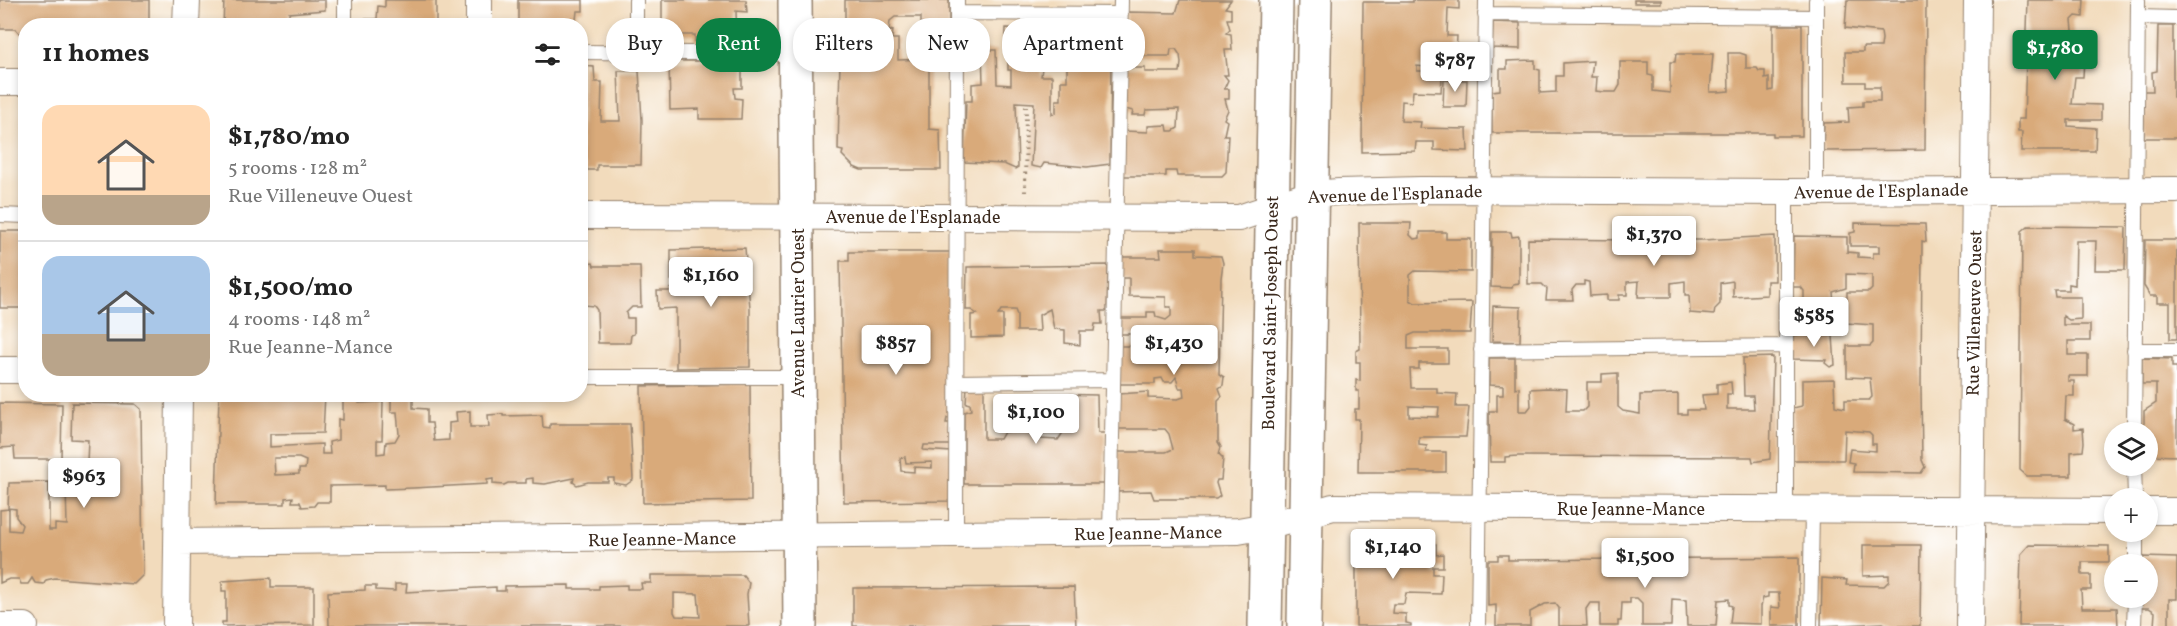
<!DOCTYPE html>
<html lang="en">
<head>
<meta charset="utf-8">
<style>
  :root { --surface:#fff; --page:#f6f6f6; --text:#222; --muted:#767676; --line:#e0e0e0; --accent:#0b8043 }
  body { margin:0; font-family:Vollkorn,serif; background:var(--page); color:var(--text); height:100vh; display:flex; flex-direction:column; font-size:22px; white-space:nowrap }
  * { box-sizing:border-box; margin:0 }
  p { font-size:20px; color:var(--muted) }
  .icon { flex:none; width:33px; height:33px; fill:none; stroke:currentColor; stroke-width:2; stroke-linecap:round; stroke-linejoin:round }
  .map { position:relative; flex:1; overflow:hidden }
  .panel { position:absolute; left:18px; top:18px; width:570px; height:384px; display:flex; flex-direction:column; background:var(--surface); border-radius:24px; box-shadow:0 3px 9px #0003 }
  .panel>* { flex:none }
  .hud { position:absolute; left:606px; top:18px; width:570px; height:54px; display:flex; gap:12px }
  .fabs { position:absolute; left:2104px; top:422px; display:grid; gap:12px }
  .fabs a { display:grid; place-items:center; width:54px; height:54px; border-radius:50%; background:var(--surface); box-shadow:0 3px 9px #0003; font-size:30px }
  .price { position:absolute; translate:-50% -51px; padding:0 14px; border-radius:6px; background:#fff; color:#222; font-size:20px; line-height:39px; filter:drop-shadow(0 2px 3px #0008) }
  .price::after { content:''; position:absolute; left:50%; top:36px; width:18px; height:14px; margin-left:-9px; background:inherit; clip-path:polygon(0 0,100% 0,50% 100%) }
  .price.on { background:var(--accent); color:#fff }
  ul { padding:0; list-style:none }
  li { display:flex; align-items:center; gap:18px; height:150px; padding:0 24px }
  li+li { border-top:2px solid var(--line) }
  li span { display:grid; place-items:center; flex:none; width:168px; height:120px; border-radius:18px; color:#555 }
  li>.icon { margin-inline-start:auto }
  span .icon { width:72px; height:72px; fill:#fffc; stroke-width:1 }
  li b { font-size:26px }
  h2 { display:flex; justify-content:space-between; align-items:center; height:72px; padding:0 24px; font-size:26px }
  .chip { padding:0 21px; border-radius:24px; background:var(--surface); box-shadow:0 3px 9px #0003; font-size:21px; line-height:54px }
  .chip.on { background:var(--accent); color:#fff }
  .map>svg:first-child { display:block }
</style>
</head>
<body>
<div class="map">
<svg width="2177" height="626" viewBox="0 0 2177 626">
  <rect width="100%" height="100%" fill="#fff"/>
  <filter id="ink" filterUnits="userSpaceOnUse"><feTurbulence type="fractalNoise" baseFrequency=".0167" numOctaves="2"/><feDisplacementMap in="SourceGraphic" scale="12" xChannelSelector="R" yChannelSelector="G"/><feConvolveMatrix kernelMatrix="1 2 1 2 8 2 1 2 1" color-interpolation-filters="sRGB"/></filter>
  <filter id="wash" filterUnits="userSpaceOnUse"><feTurbulence type="fractalNoise" baseFrequency=".008" numOctaves="4" result="noise"/><feDisplacementMap in="SourceGraphic" scale="24" xChannelSelector="R" yChannelSelector="G"/><feGaussianBlur stdDeviation="1.35" result="paint"/><feColorMatrix in="noise" values="0 0 0 0 0 0 0 0 0 0 0 0 0 0 0 0 0 1.4 0 .05"/><feComposite in="paint" operator="in"/></filter>
  <g filter="url(#wash)">
    <rect width="100%" height="100%" fill="#f2dbbc"/>
    <g id="blocks">
      <path fill="#d9aa7a" fill-rule="evenodd" d="M0,0H149V26H26V34H20L16,29H0Z
        M224,0H325V10L289,13V26H223Z
        M385,0H436V26H350V19H377L378,6L385,7Z
        M518,0H583V11H577L576,20H569V26H518Z
        M662,0H746L747,12L736,11L737,42H695V35H662Z
        M845,0H949V28H921V17H895L890,21L889,31L893,30L892,39H898V60L929,59V129L940,130L941,170H861L854,167L842,155L843,151L838,150L840,60H845Z
        M1180,0H1231L1225,8L1231,9V19H1227L1230,29L1226,33L1231,34L1232,50H1225L1228,75H1224L1228,80L1224,89H1229V99H1225L1228,110L1224,119L1227,121L1224,135H1228L1226,172L1222,176H1177L1176,171H1166V176H1123L1124,131L1148,132V126L1167,125L1168,131H1173L1178,128L1179,109L1146,110L1145,115H1132L1133,111L1125,109L1126,68H1145V72H1180L1181,63L1180,55L1176,49H1171L1170,56H1139V49L1126,50L1127,12L1176,13Z
        M1413,0H1459V9L1448,8L1447,36H1457L1456,55L1425,54V67L1417,66V71H1428L1433,73L1434,77L1442,76L1441,92L1413,91L1412,102L1402,101L1401,121L1421,122L1420,128L1467,129L1468,151L1434,150V142H1416L1415,151L1362,152L1363,2H1413Z
        M1634,0H1661V3H1634Z
        M1847,0H1926L1925,150L1823,151L1824,123L1849,122L1848,107L1863,106V101H1880V87H1865V82H1846L1845,52H1863V47H1881L1882,39L1881,32L1845,28Z
        M2028,0H2084L2083,17L2076,16L2072,20L2074,40L2085,41L2083,77H2075L2072,104L2101,105V120H2068V126L2096,128L2095,151H2021L2022,132H2018V119H2024Z
        M1493,22L1520,23V49L1492,48Z
        M1773,25H1802V136H1773V133H1492V91L1500,90V69H1507V61L1535,60V69L1540,70V93L1556,92V76H1563V63L1593,61L1591,77H1597L1596,91L1604,92H1616L1620,85V62H1648V75L1653,76V91L1670,93V62H1675L1676,54H1713L1710,92H1718L1729,91L1728,53H1740L1746,55V68H1757L1759,71H1765V79L1769,78V91L1773,90Z
        M1059,26L1081,28V45L1089,44L1088,27H1111L1110,164L1087,167L1044,163L1041,168L1031,166L1034,103L1016,102L1018,167L1015,169L1004,164L964,162L966,101H972V84L983,83L982,50H996L997,84L1011,85V70H1008V58L1005,53L1006,28L1048,29L1047,54L1043,59L1041,76H1052V114L1056,113V100H1061V81H1067V50L1057,49Z
        M2158,26H2173V97H2177V138H2144V91H2153L2152,72L2157,71Z
        M669,61H742V88H734L735,98L742,99L741,119H699V109L670,110Z
        M584,66L594,67L595,82H602L601,121H620L618,71H639L642,120L641,165H597V170H587L586,164H580Z
        M1444,80H1467L1466,107H1443Z
        M1359,223H1411L1410,235L1414,239L1420,238V232H1446V239H1471V272L1415,271L1410,275V300L1415,303L1472,302L1470,333H1415L1408,336V349H1448V363H1419V369H1410L1411,388H1437V393L1457,394L1456,407H1469L1466,437H1419V445L1427,446L1426,452H1446V472H1358L1359,419H1355V409H1359V391H1356V380L1360,381V362H1356V351L1360,349ZM1409,406L1439,407L1438,417L1409,416Z
        M1855,223L1925,224L1926,242L1922,241L1921,389L1922,460L1925,467L1921,473L1853,472L1854,463L1848,462L1850,449L1876,451V444H1872V435L1869,432L1845,430L1844,460H1792L1793,408L1802,406V380L1834,379L1835,406L1845,408V400H1869L1872,397L1870,378L1847,377V346H1870L1873,343V325L1847,323V292H1869L1872,289V275L1846,274V288L1833,292L1835,314H1804V291L1801,287H1793L1794,236L1847,237V252L1858,253V257L1873,258V253H1879V246H1850V233L1855,232Z
        M2028,226L2126,227L2125,270H2095L2096,241H2076L2075,285L2069,284V290H2054L2055,297H2081V319L2069,320L2063,316V325H2090V341H2068V355H2088V376H2068V381H2074V396H2066L2065,419L2074,424V429L2083,428L2084,442L2083,451L2071,452V476H2027L2020,470L2022,231Z
        M0,231H26V308H0Z
        M1492,232H1511L1512,237L1519,236V283L1513,284L1512,288L1491,287Z
        M1645,235L1665,236V240H1703L1775,236V281H1767V295L1733,297V281L1720,283V304L1715,309L1714,315L1690,313L1689,295H1685V281L1671,283V297H1638L1639,281L1627,282V295H1619V300H1607V295L1590,296L1589,282L1584,281V285H1576L1572,290L1573,300H1546L1547,289L1542,284H1528V239L1632,240L1646,239Z
        M2145,240H2177V339H2170V303H2157V296H2150L2144,286Z
        M745,248L750,308V367L676,368V308L658,309L657,291H670L671,288H697V280H671V250Z
        M1160,249H1195V255L1221,256L1223,263L1221,278L1219,374L1224,377L1223,385L1219,388L1222,396L1218,400V442L1221,447L1219,454L1223,458L1221,480H1217L1216,483L1220,496L1216,499H1154L1151,491L1116,492L1117,452H1166L1173,449L1169,434L1165,429H1118V394L1148,392V398L1178,399L1184,397L1183,388H1179L1176,377L1172,382H1164L1162,378L1155,379V384H1119V346H1152L1151,342H1162V334H1119L1120,318H1147V312H1155L1156,317L1166,320L1171,316V307H1166V297L1129,296V278H1121V257H1161Z
        M849,252H951V418H947L946,423H951L950,445H924L923,450L951,452V501L844,502L840,261H849ZM905,457L906,463L932,462V468L914,467V472L901,471L900,458Z
        M593,263L594,266H640L641,307H632L626,313L627,318H634V334L631,335L630,343H598L597,310L594,306L584,305V310H580V265Z
        M1108,265L1107,311H1101L1102,324H1095L1094,331H1080V345L1065,343V330L1054,329L1050,309L1039,315L1040,331H1017V315L1015,310H1001L998,315H1003V337L971,338V315L977,314L971,310H966L967,267Z
        M1493,306L1521,307L1520,342L1492,341Z
        M1793,335L1833,336L1835,365L1830,367L1825,363L1826,360L1792,359Z
        M1773,357L1770,459L1753,462L1752,457L1518,456L1505,457V462H1490L1489,411H1497V395H1503V386L1489,385V358H1515V388L1519,387V411H1527L1531,406L1530,389L1547,388L1567,389L1566,411H1583L1587,407V382H1602V374L1618,373V407L1623,411L1640,414V395L1678,394V414H1687V410H1704L1702,395L1717,394V384L1731,382L1732,394H1727V409H1754L1753,396H1744L1743,358Z
        M2142,358L2172,359V367H2177V456L2148,455V432H2144V411L2156,403V384H2142Z
        M750,384L751,501L643,503L641,386Z
        M967,386L984,387V439H1000L1004,432H1008L1009,413H1020V407H1035L1034,415L1040,416L1039,439L1058,440L1064,431L1065,416L1049,415L1050,394L1097,395L1098,433H1105V484H964V412L971,410L970,404L966,403Z
        M219,394H325L323,433L270,434V447L322,444V454H330L329,442L338,440V419L343,420V399H359V403L383,402L382,440H377V454L385,453L386,442L395,441L399,434L397,412H391V395L413,394V408L427,409V423H432L434,441L449,440V423L457,422L456,412L470,411V427H489L488,415L503,414V416L542,415L543,427L550,428V424H630L633,480L626,485L614,483V478H608V482H588L577,485L573,482L574,478L545,484L533,483V478L526,479V483H508L504,485L493,484V479L487,480V484L413,488L385,489V485L330,486V502H317L314,506L302,507L300,502H292L293,497L285,498V504H216ZM274,458H299L306,461L305,469H299V474L275,475Z
        M0,403L62,404L61,459H15L14,447L0,448Z
        M72,403L135,404L141,409L143,575L134,584L55,578L46,580L44,584L35,583L32,578L28,584H21L19,579H9L0,583V510L9,509V530L20,531L22,525L16,517V509L8,508L9,483L49,482V530H55V524L67,525L66,487L86,485L88,440L71,439Z
        M1356,544H1436V555L1443,554V567H1433V574H1442L1441,594L1406,593L1404,604H1393L1392,613L1406,614V623L1411,624V626H1356Z
        M1863,545H1921L1920,626H1889L1883,623L1821,626L1822,578L1847,580L1846,585L1884,586L1889,581V575L1863,576Z
        M2029,545L2109,546V562H2082V575H2091V590H2081L2082,608H2117L2118,626H2019L2021,554Z
        M1498,555H1508V560H1516L1799,557V626H1771V607L1780,608L1779,593H1768V597L1763,598L1761,606V624L1730,623L1732,606L1729,605V599L1718,600L1716,626H1687L1686,600L1672,599L1671,626H1642V603L1637,598H1630V603H1622L1621,621H1618V626H1600V603H1590L1586,609L1587,626H1559V608L1555,603L1545,604L1530,612V626H1496V605L1488,606V560H1498Z
        M2142,557L2177,558V599H2169V626H2154L2155,612L2149,608H2140L2141,597H2148V564H2142Z
        M651,575H743L749,583L747,594L749,626H329L328,592L365,590V586H376V590L395,591V584H407L406,592L496,587V591H505V586L569,585V589H599V586L627,585V589H642L641,583H651ZM674,593L698,594L700,617L676,616L674,612Z
        M271,578V587H314V625L222,626V622H226V591H222V581Z
        M1074,587L1076,626H853V588Z"/>
    </g>
  </g>
  <g filter="url(#ink)">
    <use href="#blocks" fill-opacity="0" stroke="#96826d" stroke-width="1.5"/>
    <g fill="none" stroke-linecap="round" stroke-linejoin="round">
      <defs>
        <path id="lane" d="M636,0V53
          M957,13L1121,14
          M1485,14L1816,17
          M2138,17L2177,18
          M345,26V0
          M580,52L796,54
          M1816,191V0
          M1786,192V510
          M0,215L26,216
          M1481,350L1786,346
          M2134,350H2177
          M580,377H798
          M957,382L1112,380
          M2134,432L2138,0
          M2134,465L2135,498
          M1110,533L1121,0
          M956,535L957,0
          M2136,564V531
          M1478,626L1486,0
          M1810,626L1812,511
          M2134,626L2135,597"/>
        <path id="street" d="M186,26L187,0
          M479,26V0
          M0,82H26
          M580,216L1239,218L1310,194L1339,192L1421,190L1786,192L2177,190
          M0,370H26
          M2148,511H2177
          M178,542L1238,531L1267,526L1333,507L2115,511
          M0,626H25
          M176,626L179,394
          M1970,626L1977,0"/>
        <path id="secondary" d="M795,0L800,626
          M1265,626L1276,0
          M1304,626L1315,0"/>
      </defs>
      <use href="#lane" stroke="#96826d" stroke-width="16"/>
      <use href="#street" stroke="#96826d" stroke-width="28"/>
      <use href="#secondary" stroke="#96826d" stroke-width="36"/>
      <path stroke="#96826d" stroke-width="4" stroke-dasharray="1.5 4.5" stroke-linecap="butt" d="M1025,192L1026,106"/>
      <use href="#lane" stroke="#fff" stroke-width="14"/>
      <use href="#street" stroke="#fff" stroke-width="26"/>
      <use href="#secondary" stroke="#fff" stroke-width="33"/>
    </g>
  </g>
  <g text-anchor="middle" stroke-width="6" stroke-linejoin="round" paint-order="stroke">
    <g font-size="18" fill="#3b2a1e" stroke="#fff">
      <text transform="translate(1881 191) rotate(-1)" y="6">Avenue de l'Esplanade</text>
      <text transform="translate(1395 194) rotate(-2)" y="6">Avenue de l'Esplanade</text>
      <text x="913" y="223">Avenue de l'Esplanade</text>
      <text transform="translate(798 313) rotate(-90)" y="6">Avenue Laurier Ouest</text>
      <text transform="translate(1270 313) rotate(-89)" y="6">Boulevard Saint-Joseph Ouest</text>
      <text transform="translate(1974 313) rotate(-89)" y="6">Rue Villeneuve Ouest</text>
      <text x="1631" y="515">Rue Jeanne-Mance</text>
      <text transform="translate(1148 533) rotate(-1)" y="6">Rue Jeanne-Mance</text>
      <text transform="translate(662 539) rotate(-1)" y="6">Rue Jeanne-Mance</text>
    </g>
  </g>
</svg>
<div class="fabs">
<a><svg class="icon" aria-label="layers" viewBox="0 0 24 24"><path d="M12 4l9 5-9 5-9-5zM3 14l9 5 9-5"/></svg></a>
<a>+</a>
<a>−</a>
</div>
<b class="price on" style="left:2055px;top:81px">$1,780</b>
<b class="price" style="left:1455px;top:93px">$787</b>
<b class="price" style="left:1654px;top:267px">$1,370</b>
<b class="price" style="left:711px;top:308px">$1,160</b>
<b class="price" style="left:1814px;top:348px">$585</b>
<b class="price" style="left:896px;top:376px">$857</b>
<b class="price" style="left:1174px;top:376px">$1,430</b>
<b class="price" style="left:1036px;top:445px">$1,100</b>
<b class="price" style="left:84px;top:509px">$963</b>
<b class="price" style="left:1393px;top:580px">$1,140</b>
<b class="price" style="left:1645px;top:589px">$1,500</b>
<div class="hud">
<a class="chip">Buy</a>
<a class="chip on">Rent</a>
<a class="chip">Filters</a>
<a class="chip">New</a>
<a class="chip">Apartment</a>
</div>
<section class="panel">
<h2>11 homes<svg class="icon" aria-label="filters" viewBox="0 0 24 24"><path d="M4 7h16M4 17h16"/><circle cx="9" cy="7" r="2"/><circle cx="15" cy="17" r="2"/></svg></h2>
<ul>
<li><span style="background:linear-gradient(#ffd9b3 75%,#b9a48a 0)"><svg class="icon" aria-label="home" viewBox="0 0 24 24"><path d="M3 11l9-7 9 7M6 9v11h12V9"/></svg></span><div><b>$1,780/mo</b><p>5 rooms · 128 m²</p><p>Rue Villeneuve Ouest</p></div></li>
<li><span style="background:linear-gradient(#a9c7e8 65%,#b9a48a 0)"><svg class="icon" aria-label="home" viewBox="0 0 24 24"><path d="M3 11l9-7 9 7M6 9v11h12V9"/></svg></span><div><b>$1,500/mo</b><p>4 rooms · 148 m²</p><p>Rue Jeanne-Mance</p></div></li>
</ul>
</section>
</div>
</body>
</html>
